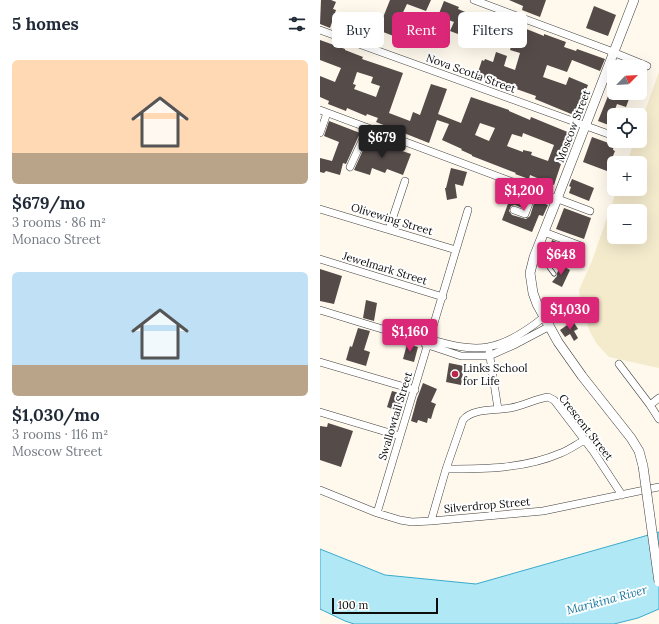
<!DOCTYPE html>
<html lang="en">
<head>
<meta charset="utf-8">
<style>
  :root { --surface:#fff; --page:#f6f6f7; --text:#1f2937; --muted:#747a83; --accent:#db2777 }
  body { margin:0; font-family:Lora,serif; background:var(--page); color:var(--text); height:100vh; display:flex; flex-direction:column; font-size:15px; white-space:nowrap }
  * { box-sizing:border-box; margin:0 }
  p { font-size:13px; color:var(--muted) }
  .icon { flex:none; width:22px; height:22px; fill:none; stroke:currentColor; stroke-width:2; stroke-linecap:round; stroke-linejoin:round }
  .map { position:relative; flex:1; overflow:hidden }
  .sheet { display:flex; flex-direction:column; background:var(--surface); width:320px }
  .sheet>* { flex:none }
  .guide { position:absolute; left:12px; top:12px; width:267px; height:36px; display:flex; gap:8px }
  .needle { width:26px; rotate:66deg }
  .fabs { position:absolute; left:287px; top:60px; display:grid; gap:8px }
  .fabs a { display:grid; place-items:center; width:40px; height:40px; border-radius:6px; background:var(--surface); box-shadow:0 4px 16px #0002; font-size:20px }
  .scale { position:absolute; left:12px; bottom:10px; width:106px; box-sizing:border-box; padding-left:4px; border:2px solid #0c0c0c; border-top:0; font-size:11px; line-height:14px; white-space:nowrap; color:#0c0c0c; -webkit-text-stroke:3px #fff; paint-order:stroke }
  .price { position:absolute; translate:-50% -34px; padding:0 9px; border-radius:4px; background:var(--accent); color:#fff; font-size:13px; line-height:26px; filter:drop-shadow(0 1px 2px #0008) }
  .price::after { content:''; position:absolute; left:50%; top:24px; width:12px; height:9px; margin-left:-6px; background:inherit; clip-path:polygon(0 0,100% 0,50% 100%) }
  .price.active { background:#222; color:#fff }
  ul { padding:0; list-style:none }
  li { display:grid; align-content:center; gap:8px; height:212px; padding:0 12px }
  li span { display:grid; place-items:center; height:124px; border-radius:6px; color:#555 }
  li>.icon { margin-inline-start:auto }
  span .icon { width:72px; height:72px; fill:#fffc; stroke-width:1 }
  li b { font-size:17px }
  h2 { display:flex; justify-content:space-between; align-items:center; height:48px; padding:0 12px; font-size:17px }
  .tag { padding:0 14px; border-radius:6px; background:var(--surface); box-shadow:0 4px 16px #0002; font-size:14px; line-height:36px }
  .tag.active { background:var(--accent); color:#fff }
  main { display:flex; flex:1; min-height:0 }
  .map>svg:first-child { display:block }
</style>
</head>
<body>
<main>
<section class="sheet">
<h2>5 homes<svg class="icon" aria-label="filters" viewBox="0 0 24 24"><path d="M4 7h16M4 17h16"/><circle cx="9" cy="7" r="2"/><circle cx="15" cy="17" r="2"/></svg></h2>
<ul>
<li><span style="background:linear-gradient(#ffd9b3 75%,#b9a48a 0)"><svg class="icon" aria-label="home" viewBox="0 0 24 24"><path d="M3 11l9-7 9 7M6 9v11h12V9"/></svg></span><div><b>$679/mo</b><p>3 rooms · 86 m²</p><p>Monaco Street</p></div></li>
<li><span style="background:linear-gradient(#bfe0f5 75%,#b9a48a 0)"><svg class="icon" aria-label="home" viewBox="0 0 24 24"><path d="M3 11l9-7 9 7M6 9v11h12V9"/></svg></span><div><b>$1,030/mo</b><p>3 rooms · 116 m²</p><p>Moscow Street</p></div></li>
</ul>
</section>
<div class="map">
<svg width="339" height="624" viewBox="0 0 339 624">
  <rect width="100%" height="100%" fill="#fff8ec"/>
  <path fill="#f4eacc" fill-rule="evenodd" d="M339,72V368L289,357L277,344L270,332L261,305L259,290L272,261L297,189H320V163H307L314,141H320V125ZM294,211H320V237H294Z"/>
  <path fill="#b1e8f6" stroke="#38abcc" d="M339,532V609L318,618L294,624H34L25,621L0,609V549L65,575L156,584Z"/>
  <path fill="#554b49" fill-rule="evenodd" d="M1,0H11L16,2L13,9L16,10L10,28L0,24Z
    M70,0H111L106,11L87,4L76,27L79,28L76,37L58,30Z
    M189,0H226L220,17L202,10L203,6Z
    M124,1L139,7L138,9L155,16V17L177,26L179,21L198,28L199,26L224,36V34L246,42L244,47L256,51L257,49L285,59L280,71L252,60L247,72L227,65L223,77L246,85L249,77L268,85L256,116L215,99L216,96L171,80L170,82L164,80L165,78L157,75L162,60L164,61L165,59L173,62L176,52L187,56L184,66L195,70L200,53L190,50L193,40L182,36L177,48L169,45L171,41L148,32L146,37L130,31L134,22L118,16Z
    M274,6L296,15L288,36L266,28Z
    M0,40L25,49V50L43,57L42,59L83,73L69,113L90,121L93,112L100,115L111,84L127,89L118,114L141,123L151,97L189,110V111L210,120L211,117L250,133L239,163L241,164L234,185L210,175L209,179L195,174L196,173L152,156V155L141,150L142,149L122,140L129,124L117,120L109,143L56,122L58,118L47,114L46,116L27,108L26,111L8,104L9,101L0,97V76L15,82L21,68L0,60ZM37,72L53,77L51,83L60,86L56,97L34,89L36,85L33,84ZM160,123L175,128L169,141L155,135ZM203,133L234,145L228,161L211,155L212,152L203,150V152L187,146L192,134L202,137Z
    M294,81V93H305L304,97L309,99L306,107L297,104L294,112V127L278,121Z
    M9,121L40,133L26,164L23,163L20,175L6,171L4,173L0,172V158L12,161L19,142L4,136Z
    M272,137L294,145L293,150L295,151L287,171L263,162Z
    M48,139L91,154L83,175L67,169L65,173L52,168L50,175L34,170Z
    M131,168L147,172L143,186L135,184L137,198L127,200L125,188H126Z
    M252,179L274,188L269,201L249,193L251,187L249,186Z
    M193,190L207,195L202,208L195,205L191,206L189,211L192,215L206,219L210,216L215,200L228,205L223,216L219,215L212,232L182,220Z
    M244,208L271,218L264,239L236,229Z
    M232,240L259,251L256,259L238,253V266L233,267L226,258Z
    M241,265L250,270L242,287L232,282L237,276V273Z
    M0,269L22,276L14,304L0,301Z
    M46,300L57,303L54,321L43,318Z
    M253,321L258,329L254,331L258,338L254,341L250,334L245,337L240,330Z
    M38,328L50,331L44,350L50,352L46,366L26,360L30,346L32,347Z
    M87,344L98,347L94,362L83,359Z
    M129,363L144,366L141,385L126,382Z
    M103,383L117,389L111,402L116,404L114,409L111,419L108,418L107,423L98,420L97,423L91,421L97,399Z
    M72,391L86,395L80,412L67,407Z
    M8,423L33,431L21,467L0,460V426L7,427Z"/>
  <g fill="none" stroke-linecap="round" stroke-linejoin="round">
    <defs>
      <path id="service" d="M217,251L234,274"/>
      <path id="minor" d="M154,0L288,50L327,66
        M0,30L294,136
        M0,110L270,211
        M0,133L7,113
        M30,167L48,128
        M0,209L136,250
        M194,210L205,214L214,190
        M69,229L85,181
        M224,232L261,246
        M0,259L123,297
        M0,310C30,319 60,329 91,337C98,339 105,338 112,340C131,345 148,350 168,347C189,343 208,330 224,317
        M105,344L141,356H169L196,344L230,326
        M169,351L178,409
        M0,362L95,390
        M299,364L330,405L339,419
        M330,405L339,398
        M0,412L80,436
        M126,469C165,469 204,469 241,453C249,450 257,444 265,440
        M0,490L57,513L80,520L92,522L111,521L223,511L339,487
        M57,513L148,210
        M111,521L126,469L143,420C153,408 175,411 190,408C203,406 215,399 228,397L234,400L273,451L302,495"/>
      <path id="tertiary" d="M314,0L237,199L214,257L210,273L213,293L217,304L238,342L262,376L311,438L319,451L323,466"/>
    </defs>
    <use href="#service" stroke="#3f3f3f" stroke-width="5"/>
    <use href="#minor" stroke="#3f3f3f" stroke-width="8"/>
    <use href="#tertiary" stroke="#3f3f3f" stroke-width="10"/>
    <use href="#service" stroke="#fff" stroke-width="3.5"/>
    <use href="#minor" stroke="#fff" stroke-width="7"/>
    <use href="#tertiary" stroke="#fff" stroke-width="9"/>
    <defs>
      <path id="tertiary-bridge" d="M323,466L339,582"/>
    </defs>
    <use href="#tertiary-bridge" stroke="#3f3f3f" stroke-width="10" stroke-linecap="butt"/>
    <use href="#tertiary-bridge" stroke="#fff" stroke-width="9"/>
  </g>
  <circle fill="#bb2547" stroke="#fff" stroke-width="1.5" cx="135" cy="374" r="4"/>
  <g text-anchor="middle" stroke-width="4" stroke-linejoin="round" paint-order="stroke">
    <g font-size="11" fill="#0c0c0c" stroke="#fff">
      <text transform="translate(151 73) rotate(20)" y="4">Nova Scotia Street</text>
      <text transform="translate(253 126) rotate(-69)" y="4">Moscow Street</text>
      <text transform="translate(72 219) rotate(17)" y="4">Olivewing Street</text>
      <text transform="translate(65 268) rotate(17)" y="4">Jewelmark Street</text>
      <text transform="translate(75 416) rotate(-73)" y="4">Swallowtail Street</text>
      <text transform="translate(266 427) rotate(52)" y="4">Crescent Street</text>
      <text transform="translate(167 505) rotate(-5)" y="4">Silverdrop Street</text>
    </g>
    <g font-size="11" fill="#0c0c0c" stroke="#fff" text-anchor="start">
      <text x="143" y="372">Links School<tspan x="143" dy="13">for Life</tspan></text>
    </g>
    <g font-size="12" font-style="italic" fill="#177a9d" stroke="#fff">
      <text transform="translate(287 600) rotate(-15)" y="4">Marikina River</text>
    </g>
  </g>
</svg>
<div class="fabs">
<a><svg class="needle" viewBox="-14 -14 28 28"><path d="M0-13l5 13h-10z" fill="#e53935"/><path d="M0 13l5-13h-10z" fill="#747a83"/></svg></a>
<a><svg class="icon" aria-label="locate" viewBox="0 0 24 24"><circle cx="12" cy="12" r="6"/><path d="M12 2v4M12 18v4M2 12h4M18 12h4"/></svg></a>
<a>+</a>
<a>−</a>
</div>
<div class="scale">100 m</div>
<b class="price active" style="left:62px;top:159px">$679</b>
<b class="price" style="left:204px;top:212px">$1,200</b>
<b class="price" style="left:241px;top:276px">$648</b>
<b class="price" style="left:250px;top:331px">$1,030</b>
<b class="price" style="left:90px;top:353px">$1,160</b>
<div class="guide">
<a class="tag">Buy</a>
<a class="tag active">Rent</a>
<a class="tag">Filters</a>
</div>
</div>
</main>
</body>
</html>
